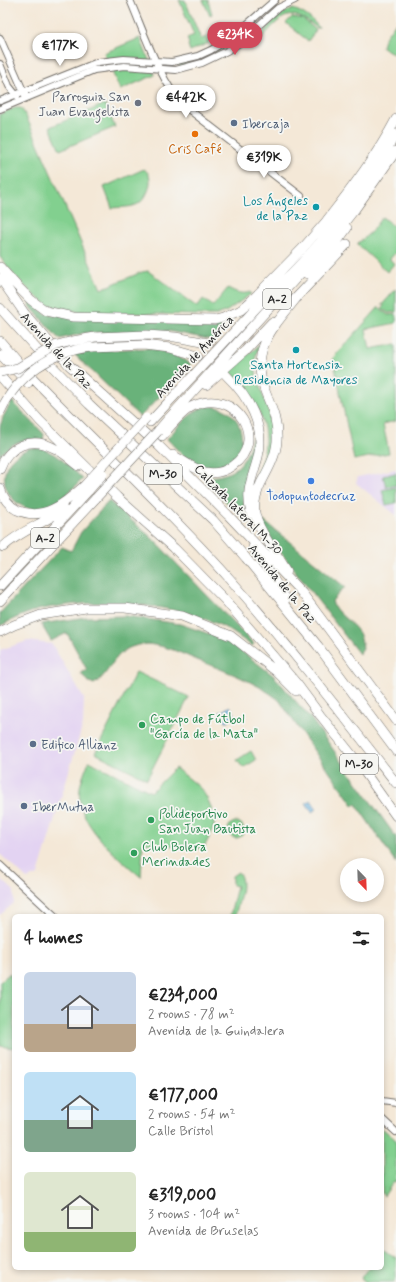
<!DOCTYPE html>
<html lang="en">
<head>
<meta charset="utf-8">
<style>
  :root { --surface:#fff; --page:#f6f6f6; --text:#222; --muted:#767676; --accent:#d1495b }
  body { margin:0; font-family:Mynerve,sans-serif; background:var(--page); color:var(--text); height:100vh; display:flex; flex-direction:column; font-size:15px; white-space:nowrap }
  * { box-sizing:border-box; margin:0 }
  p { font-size:13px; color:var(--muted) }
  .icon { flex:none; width:22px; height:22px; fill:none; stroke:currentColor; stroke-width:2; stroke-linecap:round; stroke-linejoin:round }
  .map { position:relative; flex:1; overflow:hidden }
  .sheet { position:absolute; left:12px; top:914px; width:372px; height:356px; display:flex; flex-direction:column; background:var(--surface); border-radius:6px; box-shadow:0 2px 6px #0003 }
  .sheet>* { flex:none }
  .needle { width:26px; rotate:157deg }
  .buttons { position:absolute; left:340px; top:858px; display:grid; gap:8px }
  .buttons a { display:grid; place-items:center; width:44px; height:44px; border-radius:50%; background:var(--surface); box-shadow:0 2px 6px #0003; font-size:20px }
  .price { position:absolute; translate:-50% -34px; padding:0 9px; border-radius:14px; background:#fff; color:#222; font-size:13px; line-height:26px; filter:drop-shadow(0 1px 2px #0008) }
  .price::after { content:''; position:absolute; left:50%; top:24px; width:12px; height:9px; margin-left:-6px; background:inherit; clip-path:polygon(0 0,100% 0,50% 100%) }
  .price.active { background:var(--accent); color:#fff }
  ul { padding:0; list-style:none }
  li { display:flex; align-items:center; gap:12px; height:100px; padding:0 12px }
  li span { display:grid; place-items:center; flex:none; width:112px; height:80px; border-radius:6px; color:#555 }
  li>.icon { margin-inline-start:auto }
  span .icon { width:48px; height:48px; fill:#fffc; stroke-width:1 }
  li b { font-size:17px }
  h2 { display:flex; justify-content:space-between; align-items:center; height:48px; padding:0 12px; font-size:17px }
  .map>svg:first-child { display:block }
</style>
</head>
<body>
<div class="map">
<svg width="396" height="1282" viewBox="0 0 396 1282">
  <rect width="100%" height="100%" fill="#f6f6f2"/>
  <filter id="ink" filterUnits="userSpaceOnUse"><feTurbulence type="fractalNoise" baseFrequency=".025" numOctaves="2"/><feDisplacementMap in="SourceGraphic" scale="8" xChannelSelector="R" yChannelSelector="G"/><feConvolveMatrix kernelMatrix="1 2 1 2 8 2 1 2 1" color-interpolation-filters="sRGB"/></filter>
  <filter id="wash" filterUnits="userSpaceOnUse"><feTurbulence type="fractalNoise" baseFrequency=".012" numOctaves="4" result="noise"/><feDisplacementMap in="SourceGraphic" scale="16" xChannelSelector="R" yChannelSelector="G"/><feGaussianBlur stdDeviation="0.9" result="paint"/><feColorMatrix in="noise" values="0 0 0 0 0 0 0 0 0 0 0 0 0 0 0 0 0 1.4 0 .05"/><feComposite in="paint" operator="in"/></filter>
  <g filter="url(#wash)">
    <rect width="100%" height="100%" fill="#f4e8d7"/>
    <path fill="#e3d3f2" d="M396,469V515L356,483L358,477Z
      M28,641L52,644L84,699L83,724L38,875L27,879L0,854V650Z
      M0,878L14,891V903L0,915Z"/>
    <path fill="#82d08f" stroke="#567e5d" d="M179,0H185L201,39L207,37L209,43L190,51L188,45L189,44L187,38L194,35Z
      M203,0H208L212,14L210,16Z
      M278,0H282C269,8 258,20 247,31C228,49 204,61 179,66L178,64C204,60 227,47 246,29C257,20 267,8 278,0Z
      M293,9C303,12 314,20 319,28H317C289,5 282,16 261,39L259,38C268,26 278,13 293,9Z
      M292,17L303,19L316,30L308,41L286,23Z
      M396,22V55L382,47L384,39Z
      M227,32L212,42L209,35Z
      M140,38L155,75L120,90L104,53Z
      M105,104L115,127L60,150L50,127Z
      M15,108H21L26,116L101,289L142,272L148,271L197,307L203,299L213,306L228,288C235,292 242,295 250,292L251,294L227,311L217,315H199L79,312L47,305L32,293L15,276L0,257V114Z
      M144,169C156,177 148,198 138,204C131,208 120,207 112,208L104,187Z
      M382,217L396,228V254L395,253L390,259L394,264L387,272L357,244L370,233Z
      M396,289V312L388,313L382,308L384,306L383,304L381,306Z
      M379,307L388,315L396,314V323L366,329L370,349L396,344V421L383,424L389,453L354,460L333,358Z
      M261,344C259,347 257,351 256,355C251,381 274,410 273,436C273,458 260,478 252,497C252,492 253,486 254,482C257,472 262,462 264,452C270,418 250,393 229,370Z
      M396,473V485L386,487L383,476Z
      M396,487V503L386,505L382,490Z
      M136,672L189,697L147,779L95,753Z
      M251,751L256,760L243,768L237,760Z
      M89,761L151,792L175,768C183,774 193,781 200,788C207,796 216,814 214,826C212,834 207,841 203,849L143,843L141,877C117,856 74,824 80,787C82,778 86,769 89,761Z
      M228 830a8 8 0 1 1 16 0a8 8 0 1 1-16 0Z
      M238,872C247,883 238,903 235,916H230L237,886L232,885V876Z
      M10,973L14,987V1048L0,1046V982Z
      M382,1128L396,1140V1182L394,1181L384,1196L382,1194Z
      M382,1248L396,1258V1279L394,1282H366L361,1278L368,1268H382Z"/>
    <path fill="#69b27a" stroke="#4a6e52" d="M31,303L47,314L220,323L221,332L213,340L168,331L85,333L59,339L29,305Z
      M150,348L171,353L191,364L140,417L74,354L84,351Z
      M12,401L44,434L43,440C22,440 16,440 0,455V427L3,417Z
      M206,406C224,406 238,414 241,433C242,438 243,446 240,451C233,465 214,471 200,466C187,462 176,448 167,439C179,425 189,413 206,406Z
      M254,432L253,457L244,491V507L249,524L207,483L209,477C240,475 247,459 254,432Z
      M30,448H42L59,457L83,479C71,490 58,506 40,509C20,512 1,493 5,473C6,470 6,466 8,464C14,455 21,452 30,448Z
      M109,501L152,538L254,644L252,646C239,637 227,627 213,622C163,602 95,598 42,609C28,612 13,619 0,626V613L62,547L71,551L81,532Z
      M261,522H265L345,587L332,601C335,614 352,621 359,633C361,637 362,643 363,648L359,654L275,545Z
      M126,616L180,624L227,640L274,676L312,720L396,837V863L356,804L354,806L317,755L279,700C255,681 225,671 197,660C183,654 169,647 154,645C146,643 134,645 127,649C112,657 108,676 94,684L87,681L81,673L87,670L67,633L51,641L41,624L86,617Z"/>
    <path fill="#61acd9" stroke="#466c82" d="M230,706L236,716L226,722L219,713Z
      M311,800L317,809L312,812L306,803Z"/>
  </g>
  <g filter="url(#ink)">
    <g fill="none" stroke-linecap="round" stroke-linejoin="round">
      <path stroke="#ccc2b5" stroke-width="9" stroke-dasharray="9 4.5" stroke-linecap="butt" d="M208,343C228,344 235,347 252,335"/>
      <defs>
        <path id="tertiary" d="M130,0C143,30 161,83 183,105L301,196
          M0,38L25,95
          M0,64L9,86L17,96
          M0,101L98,62L124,59L172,62L198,56L211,50L231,38L275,0
          M0,109L94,70L124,66L176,70L202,63L227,51L238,44L278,8L295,0
          M0,865L55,916
          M382,1101L396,1103
          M382,1119L396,1132"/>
        <path id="motorway" d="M327,220C352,188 377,155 396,119
          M0,267L17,286L31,300L46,311L73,317L215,320L223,318L241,310L251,301L302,249L330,217
          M307,274L334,246L347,228
          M0,278L25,314L69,365L159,446L228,515L302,593L396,720
          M294,300L347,244
          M0,308L50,364L89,404L213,520L246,558L318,646L396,751
          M95,337L147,335L175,337L208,343
          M0,341L23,368C91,439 164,505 229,578C288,644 342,714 396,783
          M92,347L144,345L170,348L198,356
          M0,354L28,383
          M226,375C248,396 266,426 258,457C252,480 245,489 251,514
          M0,376L40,421L117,497L174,548L225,600L297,684L320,715L356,760L396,816
          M206,385L245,351L272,322
          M150,422L272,291C319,251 365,187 396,134
          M158,431L169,418L329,242L355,209L396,151
          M162,436C171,426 181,412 193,406C236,386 269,441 232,466C224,472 214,474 205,472C194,469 183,461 173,455
          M0,469C8,446 31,436 54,448C63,452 71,460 79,466
          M0,488C3,498 8,505 17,510C43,522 65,503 84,486
          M3,547C21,530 44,524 63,509
          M253,547L286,599
          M287,571C281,562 275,552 269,543C255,521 249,508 261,483C268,470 276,456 277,441C278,421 272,409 265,391C249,349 274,327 298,296
          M0,586L89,490
          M0,601L96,498
          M0,632L14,625L41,615L86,608H125L182,616L231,636L277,672L296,691"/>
      </defs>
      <use href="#tertiary" stroke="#716d67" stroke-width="8"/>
      <use href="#motorway" stroke="#716d67" stroke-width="10"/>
      <use href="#tertiary" stroke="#fff" stroke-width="6"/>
      <use href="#motorway" stroke="#fff" stroke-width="9"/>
      <defs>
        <path id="motorway-bridge" d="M0,372L18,368L44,352L57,345L73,341L95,337
          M0,412C18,374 51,352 92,347
          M84,486L146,418
          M89,490L103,474
          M96,498L158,431"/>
      </defs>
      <use href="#motorway-bridge" stroke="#716d67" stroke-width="10" stroke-linecap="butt"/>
      <use href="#motorway-bridge" stroke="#fff" stroke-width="9"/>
    </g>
  </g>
  <circle fill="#6b7280" stroke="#f6f6f2" stroke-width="1.5" cx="138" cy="103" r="4"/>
  <g fill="#5c6f8a" stroke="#f6f6f2" stroke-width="1.5">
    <circle cx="234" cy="123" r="4"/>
    <circle cx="33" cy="744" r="4"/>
    <circle cx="24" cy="806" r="4"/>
  </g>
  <circle fill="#e8710a" stroke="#f6f6f2" stroke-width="1.5" cx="195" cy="134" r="4"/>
  <g fill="#0f9aa8" stroke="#f6f6f2" stroke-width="1.5">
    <circle cx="316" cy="207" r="4"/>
    <circle cx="296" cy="350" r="4"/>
  </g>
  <circle fill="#3f7fe0" stroke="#f6f6f2" stroke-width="1.5" cx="311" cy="481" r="4"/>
  <g fill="#2e9e5b" stroke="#f6f6f2" stroke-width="1.5">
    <circle cx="142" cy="725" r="4"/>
    <circle cx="151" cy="820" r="4"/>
    <circle cx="134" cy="853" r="4"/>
  </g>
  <g text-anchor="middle" stroke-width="3.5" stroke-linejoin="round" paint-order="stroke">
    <g fill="#f6f6f2" stroke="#686867" stroke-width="1">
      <rect x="263" y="289" width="28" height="20" rx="3"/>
      <rect x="144" y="464" width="38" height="20" rx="3"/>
      <rect x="31" y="528" width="28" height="20" rx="3"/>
      <rect x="340" y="754" width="38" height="20" rx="3"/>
    </g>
    <g font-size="12" font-weight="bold" fill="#2b2b2b">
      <text x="277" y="303">A-2</text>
      <text x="163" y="478">M-30</text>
      <text x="45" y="542">A-2</text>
      <text x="359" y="768">M-30</text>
    </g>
    <g font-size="13" fill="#5b616d" stroke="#f6f6f2" text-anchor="end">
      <text x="130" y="101">Parroquia San<tspan x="130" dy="15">Juan Evangelista</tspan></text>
    </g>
    <g font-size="13" fill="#4e5e75" stroke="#f6f6f2" text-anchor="start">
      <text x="242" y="128">Ibercaja</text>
      <text x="41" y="749">Edifico Allianz</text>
      <text x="32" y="811">IberMutua</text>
    </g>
    <g font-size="13" fill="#c56008" stroke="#f6f6f2">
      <text x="195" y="153">Cris Café</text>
    </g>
    <g font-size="13" fill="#0d838f" stroke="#f6f6f2" text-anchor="end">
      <text x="308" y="205">Los Ángeles<tspan x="308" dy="15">de la Paz</tspan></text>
      <text x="296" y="369" text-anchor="middle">Santa Hortensia<tspan x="296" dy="15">Residencia de Mayores</tspan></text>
    </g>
    <g font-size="13" fill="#2b2b2b" stroke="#f6f6f2">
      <text transform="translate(57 350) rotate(47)" y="5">Avenida de la Paz</text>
      <text transform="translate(194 356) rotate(-47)" y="5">Avenida de América</text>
      <text transform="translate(239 509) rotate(46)" y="5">Calzada lateral M-30</text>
      <text transform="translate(283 583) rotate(50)" y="5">Avenida de la Paz</text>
    </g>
    <g font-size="13" fill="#366cbe" stroke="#f6f6f2">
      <text x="311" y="500">Todopuntodecruz</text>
    </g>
    <g font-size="13" fill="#27864d" stroke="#f6f6f2" text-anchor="start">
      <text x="150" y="723">Campo de Fútbol<tspan x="150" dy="15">"García de la Mata"</tspan></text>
      <text x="159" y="818">Polideportivo<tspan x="159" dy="15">San Juan Bautista</tspan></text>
      <text x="142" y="851">Club Bolera<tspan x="142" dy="15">Merindades</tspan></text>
    </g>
  </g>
</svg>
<div class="buttons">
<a><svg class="needle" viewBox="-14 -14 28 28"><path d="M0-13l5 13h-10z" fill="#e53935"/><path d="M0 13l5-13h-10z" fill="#767676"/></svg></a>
</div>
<b class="price active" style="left:235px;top:56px">€234K</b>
<b class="price" style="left:60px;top:67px">€177K</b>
<b class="price" style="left:186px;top:119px">€442K</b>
<b class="price" style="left:264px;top:179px">€319K</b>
<section class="sheet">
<h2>4 homes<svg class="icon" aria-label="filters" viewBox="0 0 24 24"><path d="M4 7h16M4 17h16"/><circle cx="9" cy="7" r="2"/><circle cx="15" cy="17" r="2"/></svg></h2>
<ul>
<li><span style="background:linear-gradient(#c9d6e8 65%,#b9a48a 0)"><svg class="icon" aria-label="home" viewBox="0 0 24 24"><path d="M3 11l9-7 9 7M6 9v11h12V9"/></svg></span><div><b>€234,000</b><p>2 rooms · 78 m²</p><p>Avenida de la Guindalera</p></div></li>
<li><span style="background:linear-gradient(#bfe0f5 60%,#7fa58c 0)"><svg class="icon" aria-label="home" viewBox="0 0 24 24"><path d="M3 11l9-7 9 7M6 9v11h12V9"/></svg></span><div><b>€177,000</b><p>2 rooms · 54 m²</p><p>Calle Bristol</p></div></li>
<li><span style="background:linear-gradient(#dfe7d0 75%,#8fb573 0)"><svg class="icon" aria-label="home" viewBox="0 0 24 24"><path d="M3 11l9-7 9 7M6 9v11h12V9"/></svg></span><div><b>€319,000</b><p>3 rooms · 104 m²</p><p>Avenida de Bruselas</p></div></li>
</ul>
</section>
</div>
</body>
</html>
